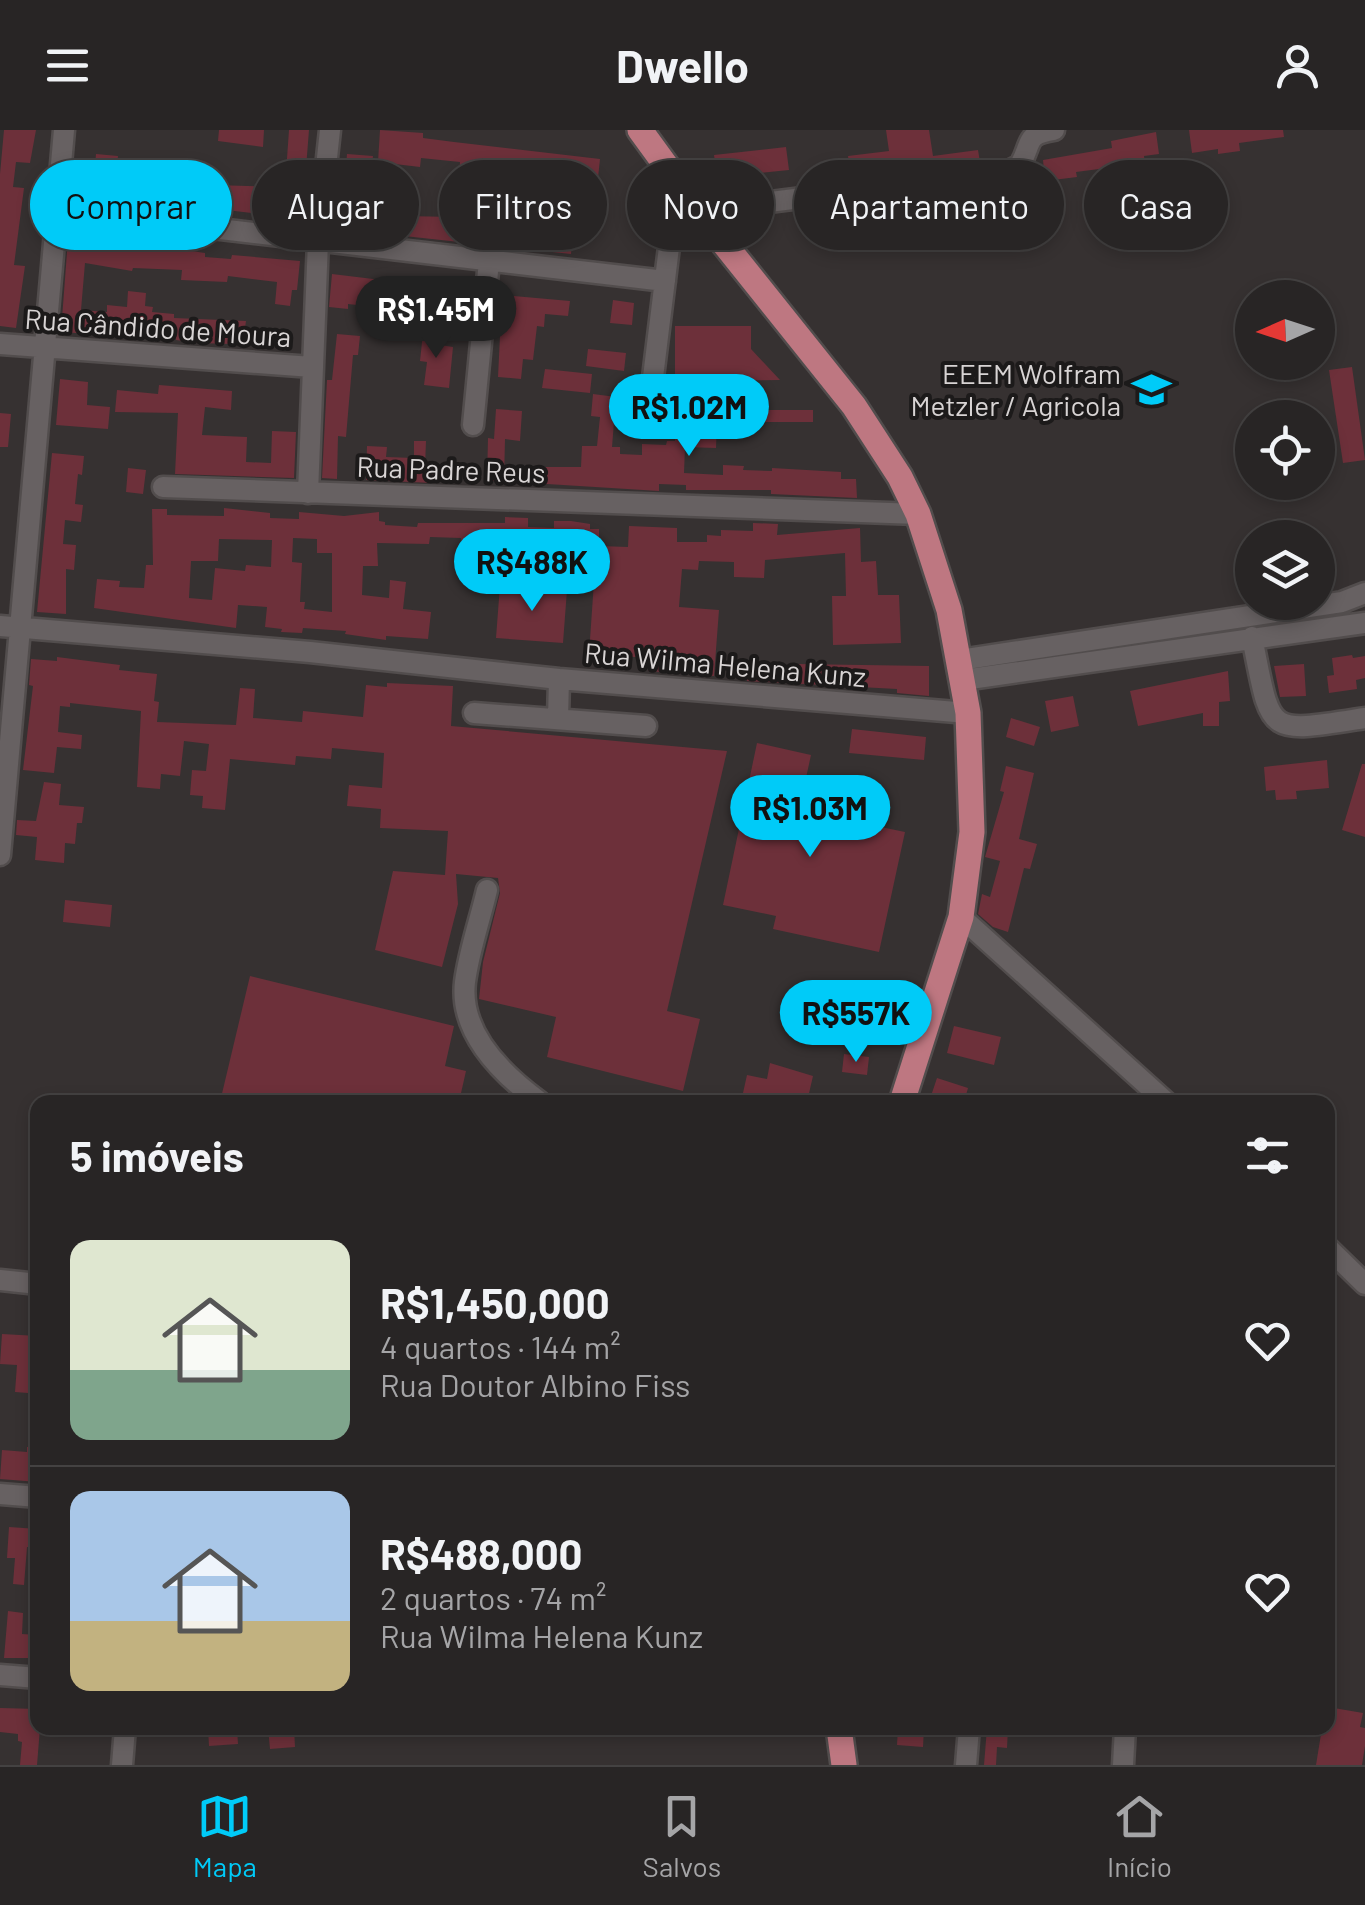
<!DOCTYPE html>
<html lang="pt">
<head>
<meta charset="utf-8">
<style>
  :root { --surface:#282525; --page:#302d2d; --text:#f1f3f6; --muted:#a5a5a7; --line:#444242; --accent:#00cbf8 }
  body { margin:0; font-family:Barlow,sans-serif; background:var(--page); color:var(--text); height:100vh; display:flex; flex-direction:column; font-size:38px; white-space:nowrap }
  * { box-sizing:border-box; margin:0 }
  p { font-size:32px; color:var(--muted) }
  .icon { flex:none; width:55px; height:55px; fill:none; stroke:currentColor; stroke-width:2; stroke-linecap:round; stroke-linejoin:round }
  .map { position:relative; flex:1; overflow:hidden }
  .side { position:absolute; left:30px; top:965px; width:1305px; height:640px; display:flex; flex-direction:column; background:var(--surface); border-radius:20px; box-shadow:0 5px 15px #0003,0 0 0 2px var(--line) }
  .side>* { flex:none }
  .banner { position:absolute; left:30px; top:30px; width:1305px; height:90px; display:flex; gap:20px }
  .needle { width:65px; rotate:267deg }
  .fabs { position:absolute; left:1235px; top:150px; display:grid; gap:20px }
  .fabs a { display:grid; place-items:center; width:100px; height:100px; border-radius:50%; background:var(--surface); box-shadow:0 5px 15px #0003,0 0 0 2px var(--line); font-size:50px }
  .price { position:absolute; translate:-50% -85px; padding:0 22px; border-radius:35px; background:var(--accent); color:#111; font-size:32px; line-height:65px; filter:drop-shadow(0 2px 5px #0008) }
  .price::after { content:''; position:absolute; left:50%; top:60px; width:30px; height:22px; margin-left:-15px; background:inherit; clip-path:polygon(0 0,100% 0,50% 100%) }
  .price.on { background:#222; color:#fff }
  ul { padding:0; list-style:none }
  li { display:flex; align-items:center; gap:30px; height:250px; padding:0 40px }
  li+li { border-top:2px solid var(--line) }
  li span { display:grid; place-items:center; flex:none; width:280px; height:200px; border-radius:20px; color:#555 }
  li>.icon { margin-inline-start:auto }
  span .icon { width:120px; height:120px; fill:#fffc; stroke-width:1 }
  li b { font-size:42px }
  h2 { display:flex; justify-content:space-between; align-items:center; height:120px; padding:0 40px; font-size:42px }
  .pill { padding:0 35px; border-radius:45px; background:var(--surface); box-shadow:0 5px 15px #0003,0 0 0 2px var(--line); font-size:35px; line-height:90px }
  .pill.on { background:var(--accent); color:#111 }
  header { display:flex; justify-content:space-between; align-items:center; height:130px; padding:0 40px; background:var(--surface); font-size:45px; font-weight:700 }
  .menu { display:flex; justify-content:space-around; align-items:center; height:140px; border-top:2px solid var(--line); background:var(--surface); font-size:28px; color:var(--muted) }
  .menu a { display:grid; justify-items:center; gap:5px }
  .menu .on { color:var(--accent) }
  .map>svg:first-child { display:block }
</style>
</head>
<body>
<header><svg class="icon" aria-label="menu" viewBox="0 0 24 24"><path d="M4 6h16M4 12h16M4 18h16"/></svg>Dwello<svg class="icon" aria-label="person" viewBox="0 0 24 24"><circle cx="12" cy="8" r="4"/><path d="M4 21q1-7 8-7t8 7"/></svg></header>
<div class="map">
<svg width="1365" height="1635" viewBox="0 0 1365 1635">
  <rect width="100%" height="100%" fill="#363131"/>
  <path fill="#6d303a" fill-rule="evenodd" d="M4,0H36L30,33L16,32L13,57L24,58L14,135L25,136L16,198L0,196V44Z
    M219,0H264L263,17L218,11Z
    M289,0H309L302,89L140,70H92L96,24L118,26L116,49L142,52L143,37L165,38L164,45L189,47L188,59L213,61L214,55L285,57Z
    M380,0L423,3V8L454,12L600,29L598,48L576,46L572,74L550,72L551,60L527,58L524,99L573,100L571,124L358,101L359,94L342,92L347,24L373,26L368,74L391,76V70L405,71L404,86L455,87V84L503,89L506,52L459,46L460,32L421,28L420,37L378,32Z
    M886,0H929L933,26L978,20L980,32L851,48L848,26L889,21Z
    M1189,0H1283L1284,7L1239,13L1240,21L1218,24V19L1192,23Z
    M1156,2L1159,24L1144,26L1145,34L1100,44L1099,39L1076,42L1077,47L1045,51L1043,30L1112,18L1111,11Z
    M786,17L789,40L717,47L714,25Z
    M68,109L112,115L158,116L205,123V127L231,129L232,125L300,131L297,160H292L290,176L275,174L277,152L228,146L227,152L181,150L182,140L133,138L132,141L85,133L81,180L107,182V175L127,177L128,161L146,163L145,176L153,177L152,182L174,184V188L246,191L245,198L270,200L269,215L199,213L176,210V204L150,202V208L61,202Z
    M332,144L464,160L462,186L446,184L448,174L422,171L419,193L397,190L398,183L373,180L374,177L348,174V179L329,177Z
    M502,165L570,171L568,186L545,184L544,197L537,196L533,230L523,229L521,249L498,247Z
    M613,170L634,173L632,195L610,193Z
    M675,196H751V219L780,250L675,251Z
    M423,203L441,205L440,215L453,217L449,258L424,255L427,232L420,231Z
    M337,204L360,206L358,225H353L346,307L338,306L337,349L322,348L327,250H332Z
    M588,219L626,223L624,241L586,236Z
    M1352,237L1365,330L1343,333L1329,240Z
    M545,239L592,244L590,263L542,258Z
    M60,249L88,252L87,275L110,277L108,299L56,295Z
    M159,255L232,261L231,280L205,277L202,305L247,307L246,332L271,333L272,301L296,302L294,348L175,344L178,283L115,282L117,260L158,264Z
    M593,264L616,267L612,317H620V324L642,325V314L666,315L667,311H675L677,276L715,278V280H813V292H717L716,318L685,317L684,343L723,345V335L744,336L743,340L772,341V338L841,342V349H856L857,368L771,364V360H686V355L659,354V361L531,353V337H581L582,316H597L600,287L591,286Z
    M496,279L522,281L520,311L505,309L504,351H487L488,308L494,309Z
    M0,283L11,284L8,317H0Z
    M414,311H426L425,337H434L433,353L366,350L367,316L387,317L386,327L414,328Z
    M52,323L84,326L82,345L78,344L75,374L83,375L81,392L65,390L63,414L76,415L74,440L66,439V484L37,482Z
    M128,338L146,340L143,364L126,362Z
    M224,378L270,383V388L299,389V382L344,386L379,382V391L385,392V395L417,397L418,393H505V387L528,388V397L554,398V391H571L590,394V399H599V416L628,417L629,396L677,398V412H707V405L721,406V400L753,401V393L778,394L777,405L860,398L861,432L876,431L878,465H899L901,513L833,515L832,466H846L845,423L765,430L764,448L734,447V432L699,431L698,440L682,439L679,477L719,480L714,546L648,541L650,528L589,524L595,437L575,436L573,422L553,421V418L502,416L501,437L480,436V424H463L461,408L430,407L429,414L377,413L378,436H363L362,465L389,468L390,450L406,452L403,479L431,482L428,509L386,506V510L345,504L346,501L303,498L302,503L281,502L282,499L265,497L267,477L238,475L236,498L94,478L97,449L120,451L119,457L144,458L146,435H153L152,379H167V385L224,386ZM293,408L317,409V423H332V482L304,479L305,472H300L302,433L292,432ZM219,409L272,410L271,437L246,435L245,441L215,438L212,470L189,468L191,431H218Z
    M500,455L567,460L563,513L496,508Z
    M1352,525L1353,528L1365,526V548L1356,550L1357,559L1329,563L1327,546L1334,545L1332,528Z
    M57,527L120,535L119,540L157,544L154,571L159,572L157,592L236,595L240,558L255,559L253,588L302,592L303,581L363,587L366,555L387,557V553L453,556L451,596L727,621L667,881L700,889L683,961L547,927L556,887L479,869L483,832L500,763L498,748L456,744L458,774L442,837L375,820L393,741L445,745L448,701L380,698L381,679L347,676L349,655L382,658L384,623L332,618L331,629L296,626L295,635L230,629L225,680L202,678L203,666L190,665L192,640L206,641L209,614L184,611L180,646L161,644L160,659L137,657L141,581L70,573V577L60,576L58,602L82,605L81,619L57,617L54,643L23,640L33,556L29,555L31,529L57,531Z
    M749,533L796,537V534L929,536V566L897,563V559L747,551Z
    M1304,534L1306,566L1280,567L1274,536Z
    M1228,541L1230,571L1219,572V596H1203V583L1138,596L1130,561Z
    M1073,566L1079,596L1051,602L1045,571Z
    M1011,588L1040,597L1034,616L1006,607Z
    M852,599L926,607L924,630L849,623Z
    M757,613L811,625L799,680L905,702L879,822L773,799L776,786L723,775Z
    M1327,630L1329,658L1296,661L1297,669L1276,670L1275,660L1266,661L1264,637Z
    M1362,634H1365V707L1342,700Z
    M1006,636L1034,643L1019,709L1037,714L1030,739L1024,738L1008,802L993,797L978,784L982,764L990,767L1000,731L985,727L1004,662L1000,661Z
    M44,652L61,654L59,675L84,677L82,693H77L75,714L65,713L64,733L35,730L37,707L16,705L17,690L36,691Z
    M65,770L112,775L110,797L63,792Z
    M250,846L454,896L445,936L466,941L459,972H220Z
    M954,896L1001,907L994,935L947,923Z
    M844,924L869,927L867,945L842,942Z
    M770,933L813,946L807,972H758L759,967L743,963L747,945L767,949Z
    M937,948L968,958L964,972H929Z
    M2,1204L38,1206V1236L29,1235L28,1263L15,1262L17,1235L0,1234Z
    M27,1317H38V1352L0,1349L2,1320L27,1322Z
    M9,1397L38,1399V1417H27L24,1455L13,1454L15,1428H7Z
    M8,1481L23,1483L22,1504L38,1505V1528H4Z
    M1328,1577L1363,1583L1360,1597L1365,1598V1616L1362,1635H1316L1322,1598H1328Z
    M0,1578L38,1579L40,1598L37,1635H20L22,1612L18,1611V1604L0,1602Z
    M208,1598H237L238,1614L209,1616Z
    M268,1598H294L295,1617L270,1619Z
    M898,1598H924L923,1617L897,1615Z
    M987,1598H1008L1007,1618L997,1617L996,1635H984Z"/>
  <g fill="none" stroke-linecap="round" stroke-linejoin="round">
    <defs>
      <path id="minor" d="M57,80L665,151
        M699,81L1007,42L1020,35C1033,13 1023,5 1054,0
        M0,214L312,237
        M648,288L677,52
        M473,295L489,131
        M163,357L918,384
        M308,363L318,111L330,0
        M0,496L310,522L559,549L968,583
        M1252,507C1272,606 1264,604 1365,588
        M960,530L1342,472L1365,463
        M963,550L1365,493
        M474,583L646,596
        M558,589L559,549
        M0,725L64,0
        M487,760C480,790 469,821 465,852C459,903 503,945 540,972
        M961,787L1166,972
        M1328,1118L1365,1154
        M0,1150L38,1154
        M0,1364L38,1367
        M0,1545L38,1548
        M122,1635L125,1598
        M966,1635L969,1598
        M1123,1635L1125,1598"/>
      <path id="major" d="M640,0L710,96L854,276L900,347L918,384L949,480L968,583L972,702L961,787L902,972
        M839,1598L844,1635"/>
    </defs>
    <use href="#minor" stroke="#524d4d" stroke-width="25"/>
    <use href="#major" stroke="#524d4d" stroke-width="30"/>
    <use href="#minor" stroke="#676162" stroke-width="20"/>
    <use href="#major" stroke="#be7781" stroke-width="25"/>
  </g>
  <defs>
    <symbol id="university-bare" viewBox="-9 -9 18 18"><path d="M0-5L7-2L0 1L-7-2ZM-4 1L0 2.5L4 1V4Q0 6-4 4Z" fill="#00cbf8" stroke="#1c1a1a" stroke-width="2.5" paint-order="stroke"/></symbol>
  </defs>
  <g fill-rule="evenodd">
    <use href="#university-bare" x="1124" y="232" width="55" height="55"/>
  </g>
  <g text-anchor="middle" stroke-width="8" stroke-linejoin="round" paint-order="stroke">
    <g font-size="28" fill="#d8d4d4" stroke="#1c1a1a">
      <text transform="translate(158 198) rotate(4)" y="10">Rua Cândido de Moura</text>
      <text transform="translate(451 340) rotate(2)" y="10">Rua Padre Reus</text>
      <text transform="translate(725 535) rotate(5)" y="10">Rua Wilma Helena Kunz</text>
    </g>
    <g font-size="28" fill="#d8d4d4" stroke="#1c1a1a" text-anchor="end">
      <text x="1121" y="254">EEEM Wolfram<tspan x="1121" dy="32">Metzler / Agricola</tspan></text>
    </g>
  </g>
</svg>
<div class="fabs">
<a><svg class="needle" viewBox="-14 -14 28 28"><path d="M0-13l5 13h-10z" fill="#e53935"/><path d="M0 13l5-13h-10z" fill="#a5a5a7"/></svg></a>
<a><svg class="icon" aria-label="locate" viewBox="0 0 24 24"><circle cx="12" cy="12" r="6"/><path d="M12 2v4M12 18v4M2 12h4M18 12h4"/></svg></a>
<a><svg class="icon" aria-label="layers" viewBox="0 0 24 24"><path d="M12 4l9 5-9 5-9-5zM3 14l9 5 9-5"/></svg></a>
</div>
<b class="price on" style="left:436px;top:231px">R$1.45M</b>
<b class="price" style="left:689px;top:329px">R$1.02M</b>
<b class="price" style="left:532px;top:484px">R$488K</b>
<b class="price" style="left:810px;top:730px">R$1.03M</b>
<b class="price" style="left:856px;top:935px">R$557K</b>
<div class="banner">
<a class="pill on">Comprar</a>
<a class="pill">Alugar</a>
<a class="pill">Filtros</a>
<a class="pill">Novo</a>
<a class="pill">Apartamento</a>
<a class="pill">Casa</a>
</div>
<section class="side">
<h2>5 imóveis<svg class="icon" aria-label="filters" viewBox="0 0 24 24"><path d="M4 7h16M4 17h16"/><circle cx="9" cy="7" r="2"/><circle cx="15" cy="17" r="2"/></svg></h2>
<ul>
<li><span style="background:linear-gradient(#dfe7d0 65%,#7fa58c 0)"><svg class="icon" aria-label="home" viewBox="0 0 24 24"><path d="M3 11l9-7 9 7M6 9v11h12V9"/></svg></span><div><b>R$1,450,000</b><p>4 quartos · 144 m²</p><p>Rua Doutor Albino Fiss</p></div><svg class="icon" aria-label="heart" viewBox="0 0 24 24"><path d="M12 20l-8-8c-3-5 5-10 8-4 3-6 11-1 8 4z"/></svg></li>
<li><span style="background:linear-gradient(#a9c7e8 65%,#c2b280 0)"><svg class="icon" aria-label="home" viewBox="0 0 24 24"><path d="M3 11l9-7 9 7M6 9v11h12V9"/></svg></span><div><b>R$488,000</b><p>2 quartos · 74 m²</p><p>Rua Wilma Helena Kunz</p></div><svg class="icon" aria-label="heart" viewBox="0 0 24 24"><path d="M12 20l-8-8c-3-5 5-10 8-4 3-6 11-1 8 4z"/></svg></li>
</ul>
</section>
</div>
<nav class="menu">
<a class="on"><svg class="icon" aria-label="map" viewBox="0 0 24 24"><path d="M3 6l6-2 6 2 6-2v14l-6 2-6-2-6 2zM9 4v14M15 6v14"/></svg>Mapa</a>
<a><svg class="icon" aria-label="saved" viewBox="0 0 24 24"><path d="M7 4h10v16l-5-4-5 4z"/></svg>Salvos</a>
<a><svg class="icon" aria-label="home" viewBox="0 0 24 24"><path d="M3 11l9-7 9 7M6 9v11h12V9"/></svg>Início</a>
</nav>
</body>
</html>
